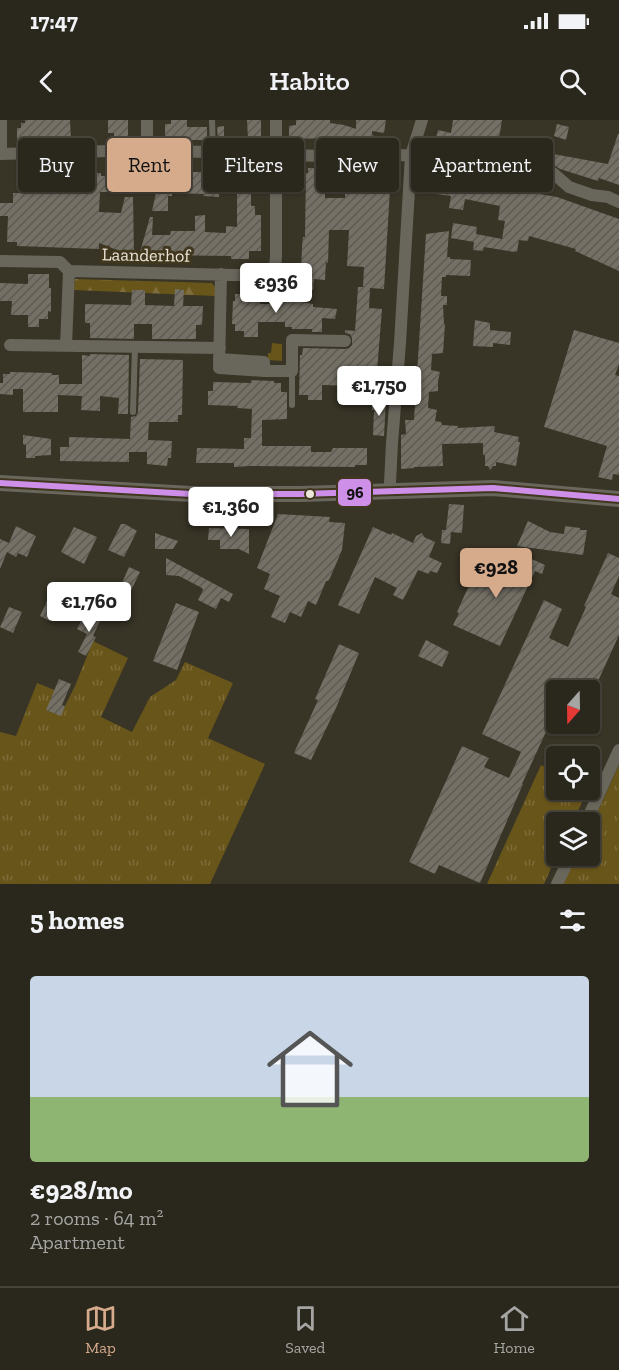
<!DOCTYPE html>
<html lang="en">
<head>
<meta charset="utf-8">
<style>
  :root { --surface:#2a271c; --page:#322f25; --text:#f1f3f6; --muted:#a5a5a3; --line:#46443b; --accent:#d6ab8b }
  body { margin:0; font-family:"Zilla Slab",serif; background:var(--page); color:var(--text); height:100vh; display:flex; flex-direction:column; font-size:22px; white-space:nowrap }
  * { box-sizing:border-box; margin:0 }
  p { font-size:20px; color:var(--muted) }
  .icon { flex:none; width:33px; height:33px; fill:none; stroke:currentColor; stroke-width:2; stroke-linecap:round; stroke-linejoin:round }
  .map { position:relative; height:764px; overflow:hidden }
  .drawer { display:flex; flex-direction:column; background:var(--surface); flex:1 }
  .drawer>* { flex:none }
  .banner { position:absolute; left:18px; top:18px; width:584px; height:54px; display:flex; gap:12px }
  .needle { width:39px; rotate:200deg }
  .tools { position:absolute; left:546px; top:560px; display:grid; gap:12px }
  .tools a { display:grid; place-items:center; width:54px; height:54px; border-radius:6px; background:var(--surface); box-shadow:0 2px 4px #0004,0 0 0 2px var(--line); font-size:30px }
  .price { position:absolute; translate:-50% -51px; padding:0 14px; border-radius:6px; background:#fff; color:#222; font-size:20px; line-height:39px; filter:drop-shadow(0 2px 3px #0008) }
  .price::after { content:''; position:absolute; left:50%; top:36px; width:18px; height:14px; margin-left:-9px; background:inherit; clip-path:polygon(0 0,100% 0,50% 100%) }
  .price.current { background:var(--accent); color:#111 }
  ul { padding:0; list-style:none }
  li { display:grid; align-content:center; gap:12px; height:318px; padding:0 30px }
  li+li { border-top:2px solid var(--line) }
  li span { display:grid; place-items:center; height:186px; border-radius:6px; color:#555 }
  li>.icon { margin-inline-start:auto }
  span .icon { width:108px; height:108px; fill:#fffc; stroke-width:1 }
  li b { font-size:26px }
  h2 { display:flex; justify-content:space-between; align-items:center; height:72px; padding:0 30px; font-size:26px }
  .chip { padding:0 21px; border-radius:6px; background:var(--surface); box-shadow:0 2px 4px #0004,0 0 0 2px var(--line); font-size:21px; line-height:54px }
  .chip.current { background:var(--accent); color:#111 }
  .status { display:flex; justify-content:space-between; align-items:center; height:42px; padding:0 30px; background:var(--surface); direction:ltr }
  .status svg { height:16px; fill:currentColor }
  header { display:flex; justify-content:space-between; align-items:center; height:78px; padding:0 30px; background:var(--surface); font-size:27px; font-weight:600 }
  .tabs { display:flex; justify-content:space-around; align-items:center; height:84px; border-top:2px solid var(--line); background:var(--surface); font-size:16px; color:var(--muted) }
  .tabs a { display:grid; justify-items:center; gap:3px }
  .tabs .current { color:var(--accent) }
  .map>svg:first-child { display:block }
</style>
</head>
<body>
<div class="status"><b>17:47</b><svg viewBox="0 0 49 12"><path d="M0 12V9h3v3zM5 12V6h3v6zM10 12V3h3v9zM15 12V0h3v12zM26 1h20v11H26zM47 4h2v5h-2z"/></svg></div>
<header><svg class="icon" aria-label="back" viewBox="0 0 24 24"><path d="M15 5l-7 7 7 7"/></svg>Habito<svg class="icon" aria-label="search" viewBox="0 0 24 24"><circle cx="10" cy="10" r="6"/><path d="M15 15l6 6"/></svg></header>
<div class="map">
<svg width="619" height="764" viewBox="0 0 619 764">
  <defs>
    <pattern id="grass-tufts" width="24" height="20" patternUnits="userSpaceOnUse" patternTransform="scale(1.5)"><rect width="24" height="20" fill="#685519"/><path d="M3 7l-1-3M5 7V3M7 7l1-3M15 17l-1-3M17 17v-4M19 17l1-3" fill="none" stroke="#7e6d3a"/></pattern>
    <pattern id="forest-firs" width="22" height="20" patternUnits="userSpaceOnUse" patternTransform="scale(1.5)"><rect width="22" height="20" fill="#685519"/><path d="M5 1l3.5 6h-7zM16 11l3.5 6h-7z" fill="#7e6d3a"/></pattern>
    <pattern id="building-hatch" width="6" height="6" patternUnits="userSpaceOnUse" patternTransform="scale(1.5)"><rect width="6" height="6" fill="#747065"/><path d="M-1 1l2-2M0 6l6-6M5 7l2-2" fill="none" stroke="#5d5a53"/></pattern>
  </defs>
  <rect width="100%" height="100%" fill="#383426"/>
  <path fill="url(#grass-tufts)" d="M93,521L128,538L101,597L132,612L150,577L176,560L185,542L233,563L208,618L265,644L210,764H0V612L16,616L37,563L57,571L62,592L75,566Z
    M541,645L556,653V669H588L573,702H556L557,735L544,764H487Z
    M619,645V764H563L577,735H590V708Z"/>
  <path fill="url(#forest-firs)" d="M75,159L212,163L215,167V176L74,170Z"/>
  <path fill="#685519" d="M272,223L282,224V241L268,240V233H271Z"/>
  <path fill="url(#building-hatch)" d="M25,0H70L71,21H17V8H21V3H25Z
    M108,0H128V21H114V13H108Z
    M171,0H187V7H207V20H165V4H171Z
    M247,0H261V19H248Z
    M296,0H330V3L344,5L356,9V0H386L384,13L372,11V15L377,17L289,19V6L296,5Z
    M453,0H502L498,24L608,44L618,14H619V65L599,58L598,61L560,49L554,45L505,36H492L468,32L459,28L434,26L438,10L451,13Z
    M557,4L569,7L566,20L554,16Z
    M224,6V20H218L217,7Z
    M308,48H330V51H346V60H325V78H345V72L368,73L369,49L383,50V52L391,53L384,169L370,168L369,188L382,189L375,276L355,274L356,266L322,265V280H308V275H299L300,235H302L303,228L345,229L349,228L352,225V218L350,214L345,213V210L355,211L358,167H363L364,147L347,146L349,110H329L328,143L326,142L325,160L314,159L313,170L304,169V154H301L302,127L303,117H305L306,53H308Z
    M20,51L55,52V53L78,54V53H101V56H115L114,72H100L99,92L121,93L125,77H133L134,132H122L99,123V129L17,126V122H7L8,96H0V83H13V73H20Z
    M136,52H261V65H251V86H255V95H261V131H249V139H231V136L152,135V132H140L150,97H153L152,115H170L171,111H195V96L205,95V112L226,113V106L237,107V71H219V77L203,76L204,74L172,73V76H168V91H152L156,73H136Z
    M432,55L557,77L619,99V151L575,131L576,129L529,116L528,121L519,120L517,132L514,131V132L484,127L483,131L473,130L474,122L451,118L453,103L477,107L476,114L502,119L505,101L498,100L500,86L465,79L463,90L449,88L451,76L428,73Z
    M449,111L447,137H450V139L471,140L470,156L446,155V157H442L441,176H447V185H443L444,204H445L443,233L432,234L431,250L440,252L438,261V271L429,272L428,288L437,290L435,301L441,302L442,305L458,306V308L495,306L494,312L519,317L518,322H520L516,346L496,342V346H493L490,350L488,346H485V335H483V323L442,324L443,346L414,347V348L402,349L401,348V315L406,314L405,300H414L426,114Z
    M28,154H49V168H51V192L48,191V199H39V207H28V195H11L12,181H0V163L28,164Z
    M245,168L260,169V184H279L280,182H294V181L313,184V187L337,189L335,199L322,198V212H312V209H292V207H285V202H258V217H244V211H235V204H232L233,181H235V174H244Z
    M175,169L184,170L183,186H203L202,205H196V219H152V204H134V219L90,218V203H85V184L131,185L132,170H145V185L174,186Z
    M475,200L490,203V210L511,212L510,225L493,223V227L473,226Z
    M574,210L619,223V244L615,255L619,256V355L613,354L612,360L598,357L607,326L544,307Z
    M90,234L129,235L128,294H118L119,278L100,276V291L81,290L82,276L58,275V292H23V269H13V275L0,274V263H3V254H10V252L52,253V255H59V264H82V235L90,236Z
    M140,239L183,240L182,295H178V302H149L148,320L172,321L171,338H168L167,346L147,344V332H129V342L60,341V327H69V317L130,319L131,297L136,296L138,292Z
    M251,260L274,261V263H281V272H287V299L262,300V326H311V332H331L333,328H367V345H355V347L249,346L234,347V343H196L197,328L244,329V318H251L252,289L237,288L238,286L208,285V271H213V262L251,263Z
    M372,280H386L384,316L373,315L374,290H372Z
    M23,315L51,319V335L35,336V338H26V325L23,324Z
    M449,384L464,385L462,413L451,412L450,424L441,423L442,410H446Z
    M278,394L330,397L329,402L345,403L342,430L330,458L328,461H326L316,485L308,481L301,497L290,492L285,503L271,497L280,476L264,469L270,454L257,448Z
    M528,401L550,412L564,414L565,406L580,408V410H587L583,435L517,426Z
    M121,404H125L137,411L124,437L108,430Z
    M16,406L36,416L27,437L18,433L16,437L7,432L0,449V419L9,423Z
    M74,407L97,417L84,444L61,432Z
    M373,407L391,415L392,413L413,423L416,416L422,413L424,417L435,422L429,437L442,443L437,453L430,451L429,454L418,450L403,480L393,475L397,468L375,457L359,494L338,485Z
    M209,408L249,409V434L239,429H220V420H208Z
    M155,413L178,421L173,429H155Z
    M514,431L545,445L542,454L535,451L500,526L453,505L459,493L457,492L476,450L500,461Z
    M608,433L619,438V456L611,474L619,478V515L594,570H556V590L522,664H523L480,763L439,745L435,754L409,742L462,626L489,638L484,647L509,658L521,632L482,614L544,480L562,489L549,518L568,527L586,487L584,486Z
    M166,438L233,474L229,482L221,478L216,489L198,480L203,470L202,468L179,456L166,455Z
    M129,447L140,452L118,497L109,492Z
    M51,472L63,477L50,501L40,496Z
    M176,483L199,492L177,550L153,541Z
    M9,487L22,492L13,513L0,507Z
    M91,494L101,499L93,516L96,517L86,536L78,532L87,514L77,509L81,501L87,503Z
    M426,520L449,532L442,547L418,536Z
    M339,524L359,533L336,588L311,640L294,633L318,580L315,579Z
    M59,559L71,564L62,585L65,586L61,596L46,590Z"/>
  <g fill="none" stroke-linecap="round" stroke-linejoin="round">
    <path stroke="#69665c" stroke-width="6" d="M212,0L213,32
      M292,252V285
      M133,292L135,227"/>
    <path stroke="#69665c" stroke-width="12" d="M1,0V34
      M147,30V0
      M0,34L147,30L353,37L401,35L434,38L442,34L458,36L475,44L491,47L504,44L553,53L569,67L592,75L608,77L619,82
      M0,141L60,142L69,151L274,156L276,137V0
      M221,154L219,248L264,251H292V220L345,221
      M10,225L220,228
      M66,226L69,151
      M219,239L264,242V251
      M391,371L390,363L392,323L400,223L411,35L422,0
      M586,702L619,630
      M557,764L571,735"/>
    <path stroke="#69665c" stroke-width="16" d="M0,363L191,374H301L493,368L619,379"/>
    <defs>
      <path id="bus-1" d="M0,363L191,374H301L493,368L619,379"/>
    </defs>
    <use href="#bus-1" stroke="#40371e" stroke-width="10"/>
    <use href="#bus-1" stroke="#ce8fe9" stroke-width="6"/>
  </g>
  <circle fill="#ebe6d8" stroke="#40371e" stroke-width="2" cx="310" cy="374" r="5"/>
  <g text-anchor="middle" stroke-width="6" stroke-linejoin="round" paint-order="stroke">
    <g font-size="18" fill="#ebe6d8" stroke="#40371e">
      <text transform="translate(146 135) rotate(1)" y="6">Laanderhof</text>
    </g>
  </g>
  <rect stroke="#40371e" stroke-width="2" x="337" y="358" width="35" height="29" rx="6" fill="#ce8fe9"/>
  <g font-size="16" text-anchor="middle" font-weight="bold" fill="#111">
    <text x="355" y="378">96</text>
  </g>
</svg>
<div class="tools">
<a><svg class="needle" viewBox="-14 -14 28 28"><path d="M0-13l5 13h-10z" fill="#e53935"/><path d="M0 13l5-13h-10z" fill="#a5a5a3"/></svg></a>
<a><svg class="icon" aria-label="locate" viewBox="0 0 24 24"><circle cx="12" cy="12" r="6"/><path d="M12 2v4M12 18v4M2 12h4M18 12h4"/></svg></a>
<a><svg class="icon" aria-label="layers" viewBox="0 0 24 24"><path d="M12 4l9 5-9 5-9-5zM3 14l9 5 9-5"/></svg></a>
</div>
<b class="price" style="left:276px;top:194px">€936</b>
<b class="price" style="left:379px;top:297px">€1,750</b>
<b class="price" style="left:231px;top:418px">€1,360</b>
<b class="price current" style="left:496px;top:479px">€928</b>
<b class="price" style="left:89px;top:513px">€1,760</b>
<div class="banner">
<a class="chip">Buy</a>
<a class="chip current">Rent</a>
<a class="chip">Filters</a>
<a class="chip">New</a>
<a class="chip">Apartment</a>
</div>
</div>
<section class="drawer">
<h2>5 homes<svg class="icon" aria-label="filters" viewBox="0 0 24 24"><path d="M4 7h16M4 17h16"/><circle cx="9" cy="7" r="2"/><circle cx="15" cy="17" r="2"/></svg></h2>
<ul>
<li><span style="background:linear-gradient(#c9d6e8 65%,#8fb573 0)"><svg class="icon" aria-label="home" viewBox="0 0 24 24"><path d="M3 11l9-7 9 7M6 9v11h12V9"/></svg></span><div><b>€928/mo</b><p>2 rooms · 64 m²</p><p>Apartment</p></div></li>
</ul>
</section>
<nav class="tabs">
<a class="current"><svg class="icon" aria-label="map" viewBox="0 0 24 24"><path d="M3 6l6-2 6 2 6-2v14l-6 2-6-2-6 2zM9 4v14M15 6v14"/></svg>Map</a>
<a><svg class="icon" aria-label="saved" viewBox="0 0 24 24"><path d="M7 4h10v16l-5-4-5 4z"/></svg>Saved</a>
<a><svg class="icon" aria-label="home" viewBox="0 0 24 24"><path d="M3 11l9-7 9 7M6 9v11h12V9"/></svg>Home</a>
</nav>
</body>
</html>
